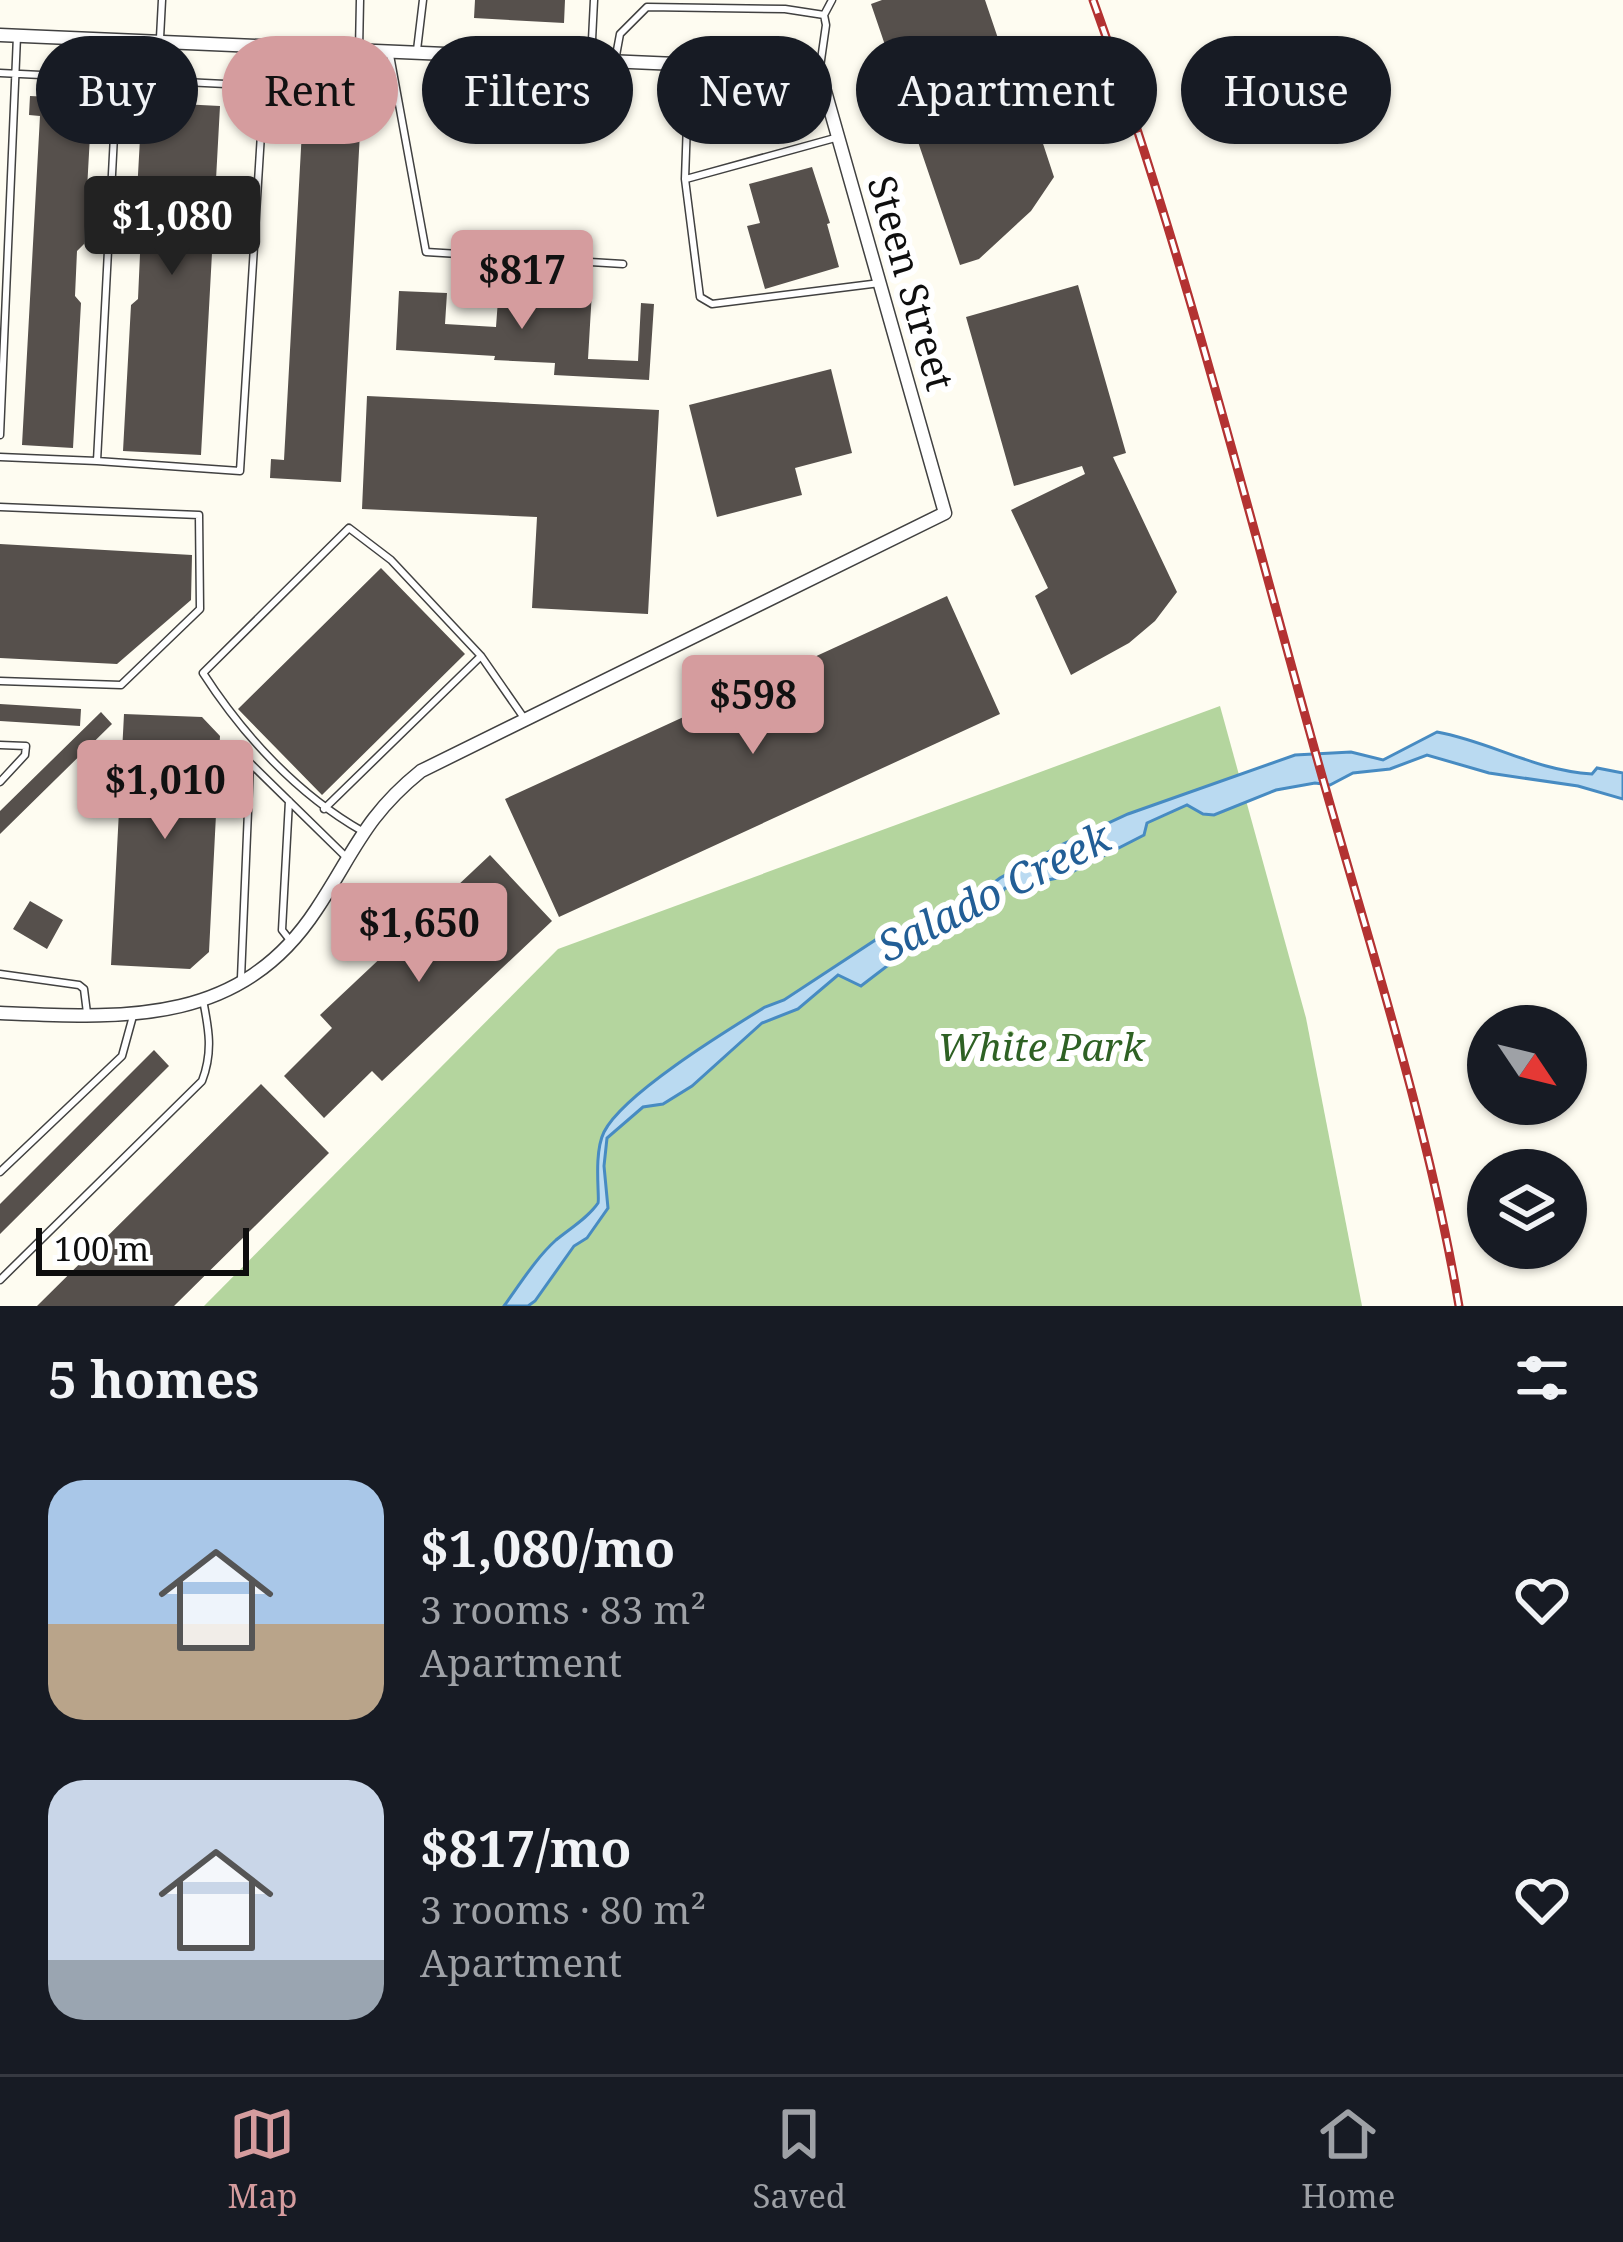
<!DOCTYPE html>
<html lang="en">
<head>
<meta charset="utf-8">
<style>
  :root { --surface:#171b24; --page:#242831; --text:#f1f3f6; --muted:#9ea1a6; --line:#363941; --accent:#d59c9e }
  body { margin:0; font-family:"Noto Serif",serif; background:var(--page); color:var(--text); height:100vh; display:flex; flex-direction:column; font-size:45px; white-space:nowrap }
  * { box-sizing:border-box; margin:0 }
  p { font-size:39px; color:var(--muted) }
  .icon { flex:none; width:66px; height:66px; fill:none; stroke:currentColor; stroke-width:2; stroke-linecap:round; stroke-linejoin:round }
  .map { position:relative; height:1306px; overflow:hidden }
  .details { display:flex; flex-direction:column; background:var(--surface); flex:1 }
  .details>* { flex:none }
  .hud { position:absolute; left:36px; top:36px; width:1551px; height:108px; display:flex; gap:24px }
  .needle { width:78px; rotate:125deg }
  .buttons { position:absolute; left:1467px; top:1005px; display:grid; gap:24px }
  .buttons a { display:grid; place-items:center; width:120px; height:120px; border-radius:50%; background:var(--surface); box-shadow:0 3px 9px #0004; font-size:60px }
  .scale { position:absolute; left:36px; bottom:30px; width:213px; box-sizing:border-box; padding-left:12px; border:6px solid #0e0e0e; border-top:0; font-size:33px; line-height:42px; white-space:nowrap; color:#0e0e0e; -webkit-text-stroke:9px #fff; paint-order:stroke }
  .price { position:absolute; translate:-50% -102px; padding:0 27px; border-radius:12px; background:var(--accent); color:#111; font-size:39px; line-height:78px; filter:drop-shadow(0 3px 6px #0008) }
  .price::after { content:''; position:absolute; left:50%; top:72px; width:36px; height:27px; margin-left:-18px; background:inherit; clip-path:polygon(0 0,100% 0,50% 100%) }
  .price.active { background:#222; color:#fff }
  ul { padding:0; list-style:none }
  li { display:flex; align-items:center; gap:36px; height:300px; padding:0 48px }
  li span { display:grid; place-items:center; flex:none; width:336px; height:240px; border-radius:36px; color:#555 }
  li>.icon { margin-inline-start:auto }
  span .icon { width:144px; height:144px; fill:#fffc; stroke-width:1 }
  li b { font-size:51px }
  h2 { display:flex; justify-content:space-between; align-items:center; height:144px; padding:0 48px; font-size:51px }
  .chip { padding:0 42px; border-radius:54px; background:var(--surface); box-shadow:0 3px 9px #0004; font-size:42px; line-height:108px }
  .chip.active { background:var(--accent); color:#111 }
  .dock { display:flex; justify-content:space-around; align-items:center; height:168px; border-top:3px solid var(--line); background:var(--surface); font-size:33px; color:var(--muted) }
  .dock a { display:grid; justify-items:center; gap:6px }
  .dock .active { color:var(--accent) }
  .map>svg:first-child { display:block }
</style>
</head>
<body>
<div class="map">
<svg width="1623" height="1306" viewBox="0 0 1623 1306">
  <rect width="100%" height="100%" fill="#fefcf1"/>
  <path fill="#b4d59e" d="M1220,706L1306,1018L1362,1306H204L558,949Z"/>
  <path fill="#badaf1" stroke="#478bc2" stroke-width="3" d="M1437,732C1492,742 1533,770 1592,774L1597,768L1623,773V799L1578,786L1489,773L1427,755L1390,769L1353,773L1330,785L1315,783L1276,790L1214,815L1203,814L1187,805L1147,823L1144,835L1062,877L1043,881L1025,894L1018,888H1005L993,906L952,931L904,953L861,986L838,975L798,1009L762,1023L692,1086L663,1104L643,1107L607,1138L604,1166L608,1208L587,1238L574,1246L535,1301L528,1306H504C520,1284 536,1258 556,1240C569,1229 588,1218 598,1203C600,1199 593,1154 604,1132C623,1094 726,1031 765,1007L784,1000L880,937L911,928L979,894L1000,878L1063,844L1128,814L1295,755L1351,752L1383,760Z"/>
  <path fill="#56504c" d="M475,0H565L564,23L474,18Z
    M882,0H985L1005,59L1014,56L1054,177L1031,211L979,259L960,265L871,4Z
    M30,96L92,99L84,244L77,251L75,296L81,303L73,448L22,445L40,116L29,115Z
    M142,102L220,106L201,455L123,451L131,305L138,299L140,254L134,247Z
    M290,110L361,114L341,482L270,478L271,459L284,460L302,130L289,129Z
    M812,167L830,223L827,224L839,267L765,289L747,226L760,223L749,184Z
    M1078,285L1126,453L1113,457L1177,592L1155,621L1129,643L1071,675L1035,596L1048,588L1011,510L1085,474L1082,466L1014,486L966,317Z
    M499,286L592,291L588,359L638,361L641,303L654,304L649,380L554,375L555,363L494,360L495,356L396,350L399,291L447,293L445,324L496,327Z
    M831,369L852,453L795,468L802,495L717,517L689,405Z
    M367,396L659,410L648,614L532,608L537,517L362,509Z
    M0,544L192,555L191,600L117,664L0,658Z
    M381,568L465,654L322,795L238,709Z
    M947,596L1000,714L559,917L505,799Z
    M0,704L81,709L80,726L0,721Z
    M101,712L112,724L0,834V811Z
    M124,714L202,717L220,736L209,952L190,969L111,965Z
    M490,855L552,921L382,1081L372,1071L324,1118L284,1076L332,1028L320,1015Z
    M30,901L63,920L47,949L13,929Z
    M154,1050L169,1066L0,1234V1204Z
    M261,1084L329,1153L174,1306H37Z"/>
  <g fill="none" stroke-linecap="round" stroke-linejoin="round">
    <defs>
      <path id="service" d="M824,15L832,0
        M160,38L162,0
        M359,50L360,0
        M417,50L423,0
        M390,55L426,252L623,264
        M591,60L594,0
        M615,61L620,34L647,7L785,9L824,15L826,25L820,67
        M689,66L685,179L700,297L712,304L880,283
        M0,73L264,86L267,48
        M686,179L835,138
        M0,435L17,36
        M0,457L97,461L119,40
        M97,461L240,471L264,86
        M0,507L199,515L200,609L121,685L0,681
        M0,745L26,746L25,755L0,782
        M324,809L481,656
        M362,831C297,794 243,735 203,673L349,528L391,560L481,656L524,718
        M289,939L282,930L289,801
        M0,974L79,985L84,989L87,1013
        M241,978L250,763L346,857
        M0,1172L122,1056L133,1016
        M0,1280L202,1081C213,1052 209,1030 203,1000"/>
      <path id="minor" d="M0,35L819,70L945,513L421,771C364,817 354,853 316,910C239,1027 122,1018 0,1013"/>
    </defs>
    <use href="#service" stroke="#414141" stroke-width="9"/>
    <use href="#minor" stroke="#414141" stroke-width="15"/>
    <use href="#service" stroke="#fff" stroke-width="6"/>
    <use href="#minor" stroke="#fff" stroke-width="12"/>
    <defs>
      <path id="rail" d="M1093,0C1181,245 1245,500 1315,751C1366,935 1427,1118 1459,1306"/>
    </defs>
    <use href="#rail" stroke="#b33232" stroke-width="9"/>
    <use href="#rail" stroke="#fff" stroke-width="4.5" stroke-dasharray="14" stroke-linecap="butt"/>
  </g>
  <g text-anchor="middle" stroke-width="12" stroke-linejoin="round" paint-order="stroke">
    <g font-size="39" fill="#0e0e0e" stroke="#fff">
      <text transform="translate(911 283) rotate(74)" y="14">Steen Street</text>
    </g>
    <g font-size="39" font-style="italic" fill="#2e6124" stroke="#fff">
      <text x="1041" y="1061">White Park</text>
    </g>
    <g font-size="42" font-style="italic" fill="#225e96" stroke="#fff">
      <text transform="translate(994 892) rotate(-27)" y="15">Salado Creek</text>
    </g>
  </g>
</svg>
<div class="buttons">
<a><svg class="needle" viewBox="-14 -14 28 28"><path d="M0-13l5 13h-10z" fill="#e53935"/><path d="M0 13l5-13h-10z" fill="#9ea1a6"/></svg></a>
<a><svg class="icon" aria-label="layers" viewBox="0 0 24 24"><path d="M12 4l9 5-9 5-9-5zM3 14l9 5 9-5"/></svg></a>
</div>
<div class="scale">100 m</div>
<b class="price active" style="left:172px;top:278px">$1,080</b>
<b class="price" style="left:522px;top:332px">$817</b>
<b class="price" style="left:753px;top:757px">$598</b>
<b class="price" style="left:165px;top:842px">$1,010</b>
<b class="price" style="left:419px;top:985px">$1,650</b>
<div class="hud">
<a class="chip">Buy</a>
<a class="chip active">Rent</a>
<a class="chip">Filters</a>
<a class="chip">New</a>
<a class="chip">Apartment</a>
<a class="chip">House</a>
</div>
</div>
<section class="details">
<h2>5 homes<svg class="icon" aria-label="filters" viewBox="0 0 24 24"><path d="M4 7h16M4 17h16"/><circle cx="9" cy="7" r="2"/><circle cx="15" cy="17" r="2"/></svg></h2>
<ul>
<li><span style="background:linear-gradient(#a9c7e8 60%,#b9a48a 0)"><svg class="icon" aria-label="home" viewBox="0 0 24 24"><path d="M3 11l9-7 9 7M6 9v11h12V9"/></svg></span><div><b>$1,080/mo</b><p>3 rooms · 83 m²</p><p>Apartment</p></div><svg class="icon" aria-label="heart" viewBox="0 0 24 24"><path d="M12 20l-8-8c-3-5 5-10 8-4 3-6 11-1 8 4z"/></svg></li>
<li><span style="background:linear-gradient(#c9d6e8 75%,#9aa5b1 0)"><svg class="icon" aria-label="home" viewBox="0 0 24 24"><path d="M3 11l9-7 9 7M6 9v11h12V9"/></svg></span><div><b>$817/mo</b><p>3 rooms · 80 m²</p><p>Apartment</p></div><svg class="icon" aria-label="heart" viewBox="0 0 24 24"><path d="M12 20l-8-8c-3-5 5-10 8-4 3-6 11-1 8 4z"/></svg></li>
</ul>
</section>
<nav class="dock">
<a class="active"><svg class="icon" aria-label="map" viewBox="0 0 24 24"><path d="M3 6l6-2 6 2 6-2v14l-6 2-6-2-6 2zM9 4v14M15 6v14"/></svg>Map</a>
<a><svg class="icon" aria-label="saved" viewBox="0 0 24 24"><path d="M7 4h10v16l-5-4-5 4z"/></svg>Saved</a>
<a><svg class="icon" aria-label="home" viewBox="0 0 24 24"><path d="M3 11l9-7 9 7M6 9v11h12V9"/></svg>Home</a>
</nav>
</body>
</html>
